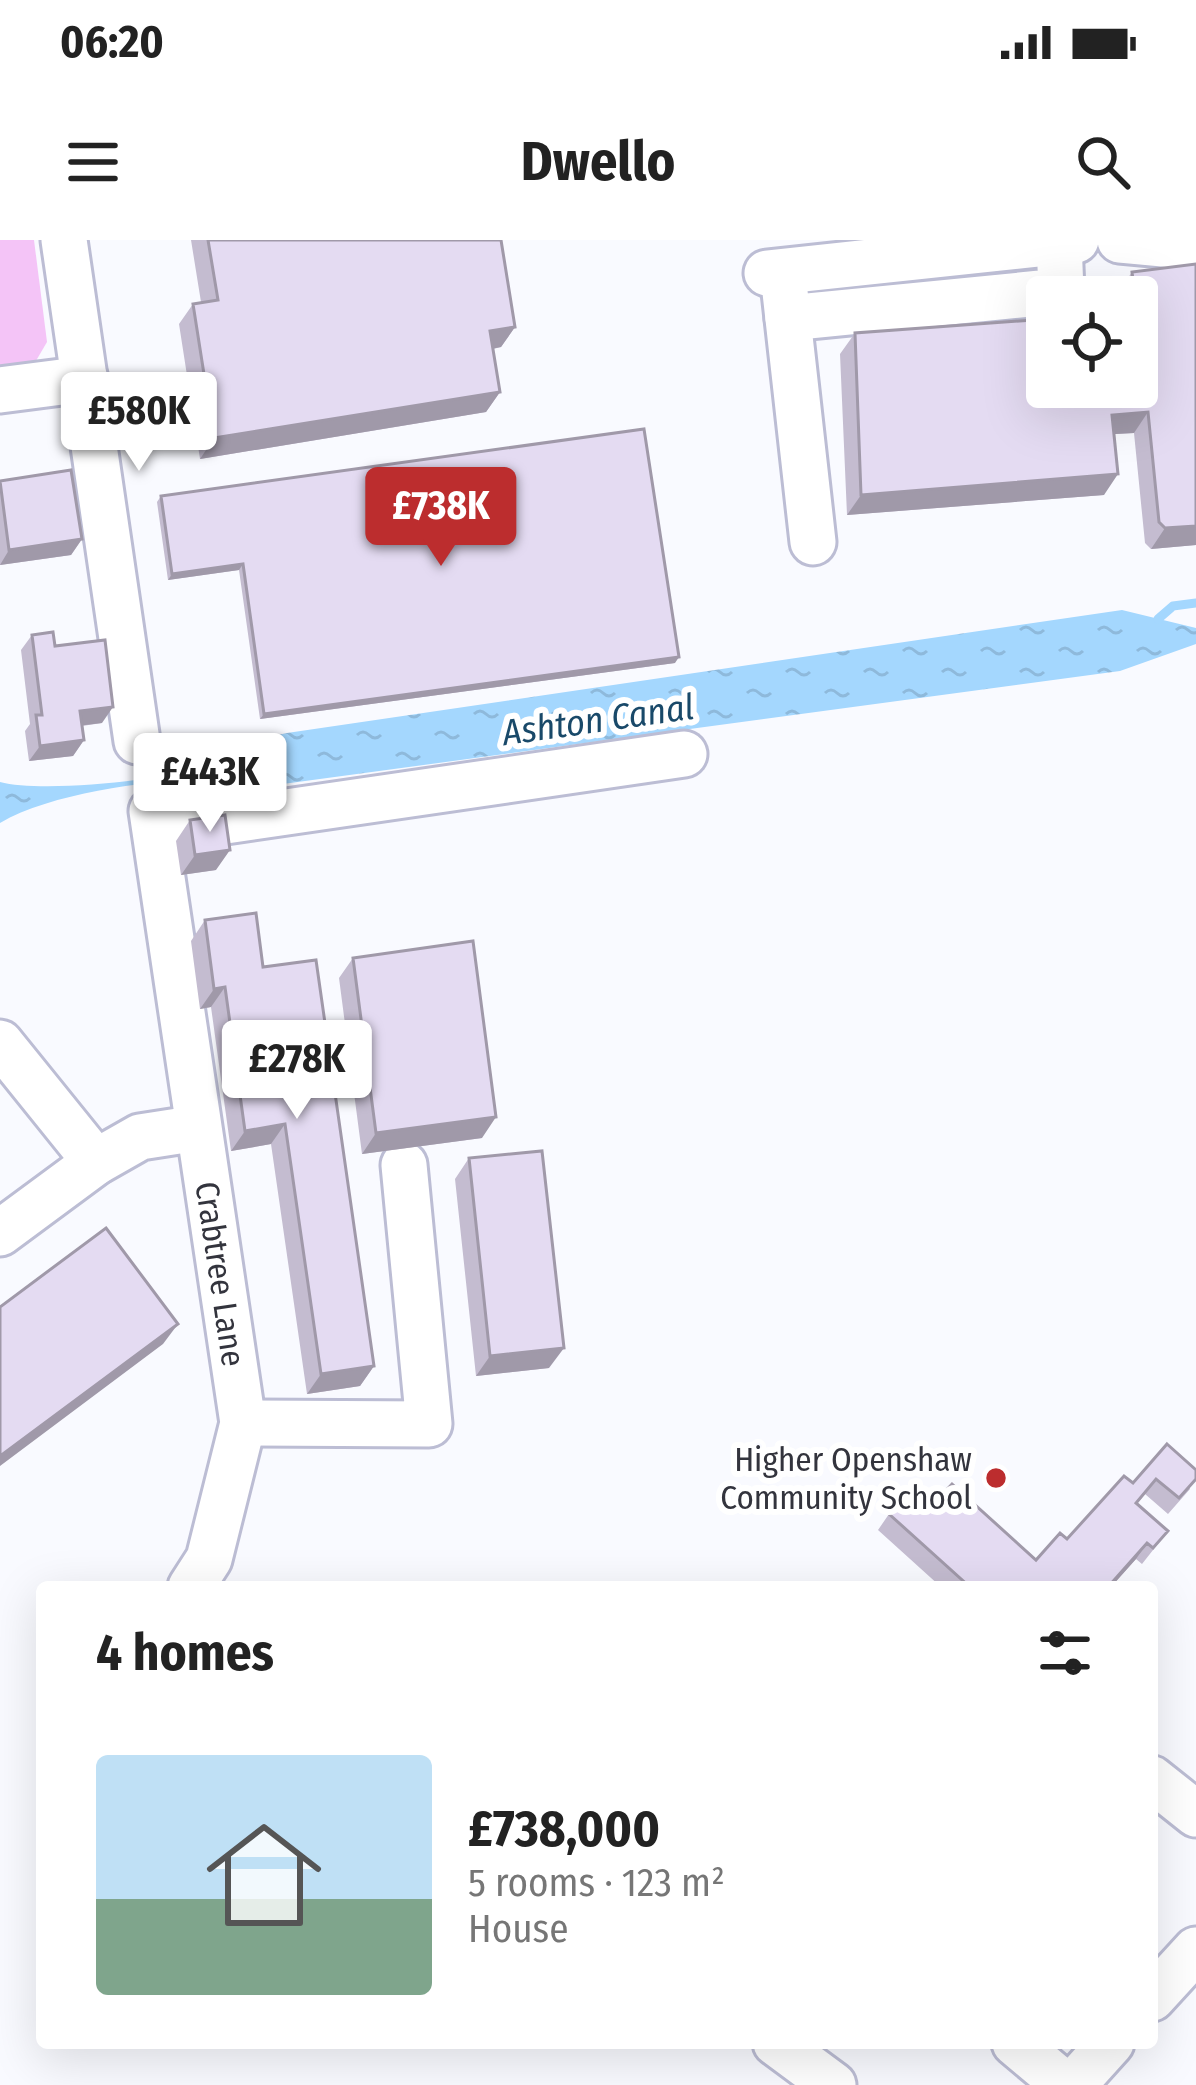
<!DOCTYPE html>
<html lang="en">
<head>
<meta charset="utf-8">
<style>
  :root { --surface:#fff; --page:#f2f2f2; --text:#222; --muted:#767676; --accent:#bc2d2e }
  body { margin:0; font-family:"Fira Sans Condensed",sans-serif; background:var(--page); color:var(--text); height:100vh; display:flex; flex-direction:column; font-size:45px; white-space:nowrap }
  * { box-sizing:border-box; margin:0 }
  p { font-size:39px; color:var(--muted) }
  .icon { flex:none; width:66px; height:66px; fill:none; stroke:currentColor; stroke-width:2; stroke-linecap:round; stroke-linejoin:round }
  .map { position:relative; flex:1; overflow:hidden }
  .details { position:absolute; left:36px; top:1341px; width:1122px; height:468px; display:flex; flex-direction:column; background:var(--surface); border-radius:12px; box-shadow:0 12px 48px #0002 }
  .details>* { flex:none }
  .fabs { position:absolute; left:1026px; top:36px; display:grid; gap:24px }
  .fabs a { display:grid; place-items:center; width:132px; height:132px; border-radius:12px; background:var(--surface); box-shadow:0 12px 48px #0002; font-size:60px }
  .price { position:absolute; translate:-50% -102px; padding:0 27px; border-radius:12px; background:#fff; color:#222; font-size:39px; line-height:78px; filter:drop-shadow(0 3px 6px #0008) }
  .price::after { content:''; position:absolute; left:50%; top:72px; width:36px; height:27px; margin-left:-18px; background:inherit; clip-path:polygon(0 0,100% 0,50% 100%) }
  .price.on { background:var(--accent); color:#fff }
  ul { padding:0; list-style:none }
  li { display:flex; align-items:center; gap:36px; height:300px; padding:0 60px }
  li span { display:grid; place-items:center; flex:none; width:336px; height:240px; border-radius:12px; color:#555 }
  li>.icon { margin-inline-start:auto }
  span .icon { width:144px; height:144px; fill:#fffc; stroke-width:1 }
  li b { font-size:51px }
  h2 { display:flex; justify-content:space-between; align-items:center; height:144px; padding:0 60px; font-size:51px }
  .status { display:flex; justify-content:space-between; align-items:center; height:84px; padding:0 60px; background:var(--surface); direction:ltr }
  .status svg { height:33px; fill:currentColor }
  header { display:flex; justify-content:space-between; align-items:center; height:156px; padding:0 60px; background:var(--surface); font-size:54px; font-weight:700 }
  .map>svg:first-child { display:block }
</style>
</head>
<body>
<div class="status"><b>06:20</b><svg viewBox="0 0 49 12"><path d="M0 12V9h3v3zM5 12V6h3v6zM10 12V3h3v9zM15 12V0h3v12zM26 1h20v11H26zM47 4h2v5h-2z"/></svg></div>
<header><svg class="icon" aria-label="menu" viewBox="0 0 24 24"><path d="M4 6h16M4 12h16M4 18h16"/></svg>Dwello<svg class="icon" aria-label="search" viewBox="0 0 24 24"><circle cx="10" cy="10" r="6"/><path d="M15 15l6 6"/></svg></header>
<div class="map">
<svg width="1196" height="1845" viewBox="0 0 1196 1845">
  <defs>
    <pattern id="water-ripples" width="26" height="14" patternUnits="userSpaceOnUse" patternTransform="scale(3)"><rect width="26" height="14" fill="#a4d7fe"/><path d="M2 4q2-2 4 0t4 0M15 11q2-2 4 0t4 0" fill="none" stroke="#8eb9db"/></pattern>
  </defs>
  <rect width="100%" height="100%" fill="#f9faff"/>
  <path fill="#f4c4f7" d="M0,0H34L47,102L30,131L0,134Z"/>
  <path fill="url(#water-ripples)" d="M1122,370L1196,388V404L1120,431L268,546C247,544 223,537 202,538C143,542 51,553 0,583V542C41,553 168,541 207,524C235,512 256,499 287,493Z"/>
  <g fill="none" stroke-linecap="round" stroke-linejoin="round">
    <path stroke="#a4d7fe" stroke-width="9" d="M1158,379L1173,366L1196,363"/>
    <defs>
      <g id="minor">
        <path d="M64,0L137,501"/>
        <path d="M1120,0L1196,7"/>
        <path d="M767,33L1076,0"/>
        <path d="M785,52L813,302"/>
        <path d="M788,78L1061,51L1059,2"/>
        <path d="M0,150L85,139"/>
        <path id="s1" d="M152,571L243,1183L209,1319L191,1347"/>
        <path d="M164,590L684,514"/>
        <path d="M0,803L96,922"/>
        <path d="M0,993L96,922L140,897L198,888"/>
        <path d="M243,1183L429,1184L404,925"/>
        <path d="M1152,1539L1196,1574"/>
        <path d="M1152,1758L1196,1710"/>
        <path d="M776,1803L833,1845"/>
        <path d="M1015,1803L1065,1845"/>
        <path d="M1073,1845L1111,1803"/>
      </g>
    </defs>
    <use href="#minor" stroke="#bcbdd4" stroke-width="51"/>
    <use href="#minor" stroke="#fff" stroke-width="45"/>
  </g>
  <path fill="#c4bcd0" d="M191,0H501L515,87L501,107L493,109L500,152L486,172L200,219L179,84L193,64L201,62Z
    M1196,24V305L1151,309L1145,303L1134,193L1114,194L1104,255L847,275L840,114L855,93L1137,147V57H1118V53L1132,32Z
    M0,241L82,299L71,315L0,325Z
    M161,256L675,423L260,479L239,330L168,340L157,262Z
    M32,395L55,406L102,483L82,486L84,500L73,516L29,521L25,491L30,484L21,410Z
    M190,580L216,630L181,635L176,601Z
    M205,680L263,727L374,1126L360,1146L307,1154L271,904L231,911L211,767L200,769L191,701Z
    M353,718L482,898L362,914L339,738Z
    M469,918L549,1128L476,1136L455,939Z
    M1167,1204L1190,1249L1168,1274L1145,1254L1137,1264L1168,1291L1142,1324L1136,1319L1111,1347H941L878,1290L889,1274L934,1263L1036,1320L1067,1299L1133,1243Z"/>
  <path fill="#a099a9" d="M515,87L501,107L476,112L490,91Z
    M500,152L486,172L200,219L214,198Z
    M1148,172L1134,193L1097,195L1112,175Z
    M1118,234L1104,255L847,275L861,255Z
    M1196,286V305L1151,309L1165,288Z
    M82,299L71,315L0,325L9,310Z
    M243,324L239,330L168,340L172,334Z
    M679,417L675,423L260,479L264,474Z
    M113,467L102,483L69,487L80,471Z
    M84,500L73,516L29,521L40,506Z
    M230,610L216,630L181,635L195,615Z
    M225,747L211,767L200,769L214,749Z
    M496,877L482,898L362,914L376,893Z
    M285,884L271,904L231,911L245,891Z
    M178,1084L163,1104L0,1226V1216Z
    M564,1108L549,1128L476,1136L490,1116Z
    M374,1126L360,1146L307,1154L321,1134Z
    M1147,1303L1136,1319L1111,1347H1108Z"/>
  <path fill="#e4dbf2" stroke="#a099a9" stroke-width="3" d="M208,0H501L515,87L490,91L500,152L214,198L193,64L218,60Z
    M1196,24V286L1165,288L1159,282L1148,172L1112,175L1118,234L861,255L855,93L1047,79V147H1137V57H1135L1132,32Z
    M644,189L679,417L264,474L243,324L172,334L161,256Z
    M71,230L82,299L9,310L0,241Z
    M53,392L55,406L105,400L113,467L80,471L84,500L40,506L36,475H42L32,395Z
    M225,575L230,610L195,615L190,580Z
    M256,673L263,727L316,720L374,1126L321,1134L285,884L245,891L225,747L214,749L205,680Z
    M473,701L496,877L376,893L353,718Z
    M542,911L564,1108L490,1116L469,918Z
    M106,988L178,1084L0,1216V1067Z
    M1167,1204L1196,1230V1239L1179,1258L1156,1239L1136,1263L1168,1291L1153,1308L1147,1303L1108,1347H970L889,1274L915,1246L934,1263L952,1244L1036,1320L1060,1293L1067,1299L1124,1236L1133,1243Z"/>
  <circle fill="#bc2d2e" stroke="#fff" stroke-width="4.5" cx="996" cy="1238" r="12"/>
  <g text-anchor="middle" stroke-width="12" stroke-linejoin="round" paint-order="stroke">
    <g font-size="33" fill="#33343d" stroke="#fff">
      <text dy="12" stroke="none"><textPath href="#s1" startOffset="468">Crabtree Lane</textPath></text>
    </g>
    <g font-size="33" fill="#33343d" stroke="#fff" text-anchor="end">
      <text x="972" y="1231">Higher Openshaw<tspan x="972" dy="38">Community School</tspan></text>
    </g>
    <g font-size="36" font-style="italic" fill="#194969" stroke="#fff">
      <text transform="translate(598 479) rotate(-8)" y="13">Ashton Canal</text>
    </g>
  </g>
</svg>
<div class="fabs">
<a><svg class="icon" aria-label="locate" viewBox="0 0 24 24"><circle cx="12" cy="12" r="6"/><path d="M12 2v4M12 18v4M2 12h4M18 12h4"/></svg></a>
</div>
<b class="price" style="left:139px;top:234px">£580K</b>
<b class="price on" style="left:441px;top:329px">£738K</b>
<b class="price" style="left:210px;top:595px">£443K</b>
<b class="price" style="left:297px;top:882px">£278K</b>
<section class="details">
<h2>4 homes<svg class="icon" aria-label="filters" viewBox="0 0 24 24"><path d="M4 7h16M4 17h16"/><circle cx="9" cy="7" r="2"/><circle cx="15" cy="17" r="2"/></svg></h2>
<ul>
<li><span style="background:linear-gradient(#bfe0f5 60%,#7fa58c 0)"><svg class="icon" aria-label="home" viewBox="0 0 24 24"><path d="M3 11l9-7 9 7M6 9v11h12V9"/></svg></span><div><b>£738,000</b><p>5 rooms · 123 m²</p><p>House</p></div></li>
</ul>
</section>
</div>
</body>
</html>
